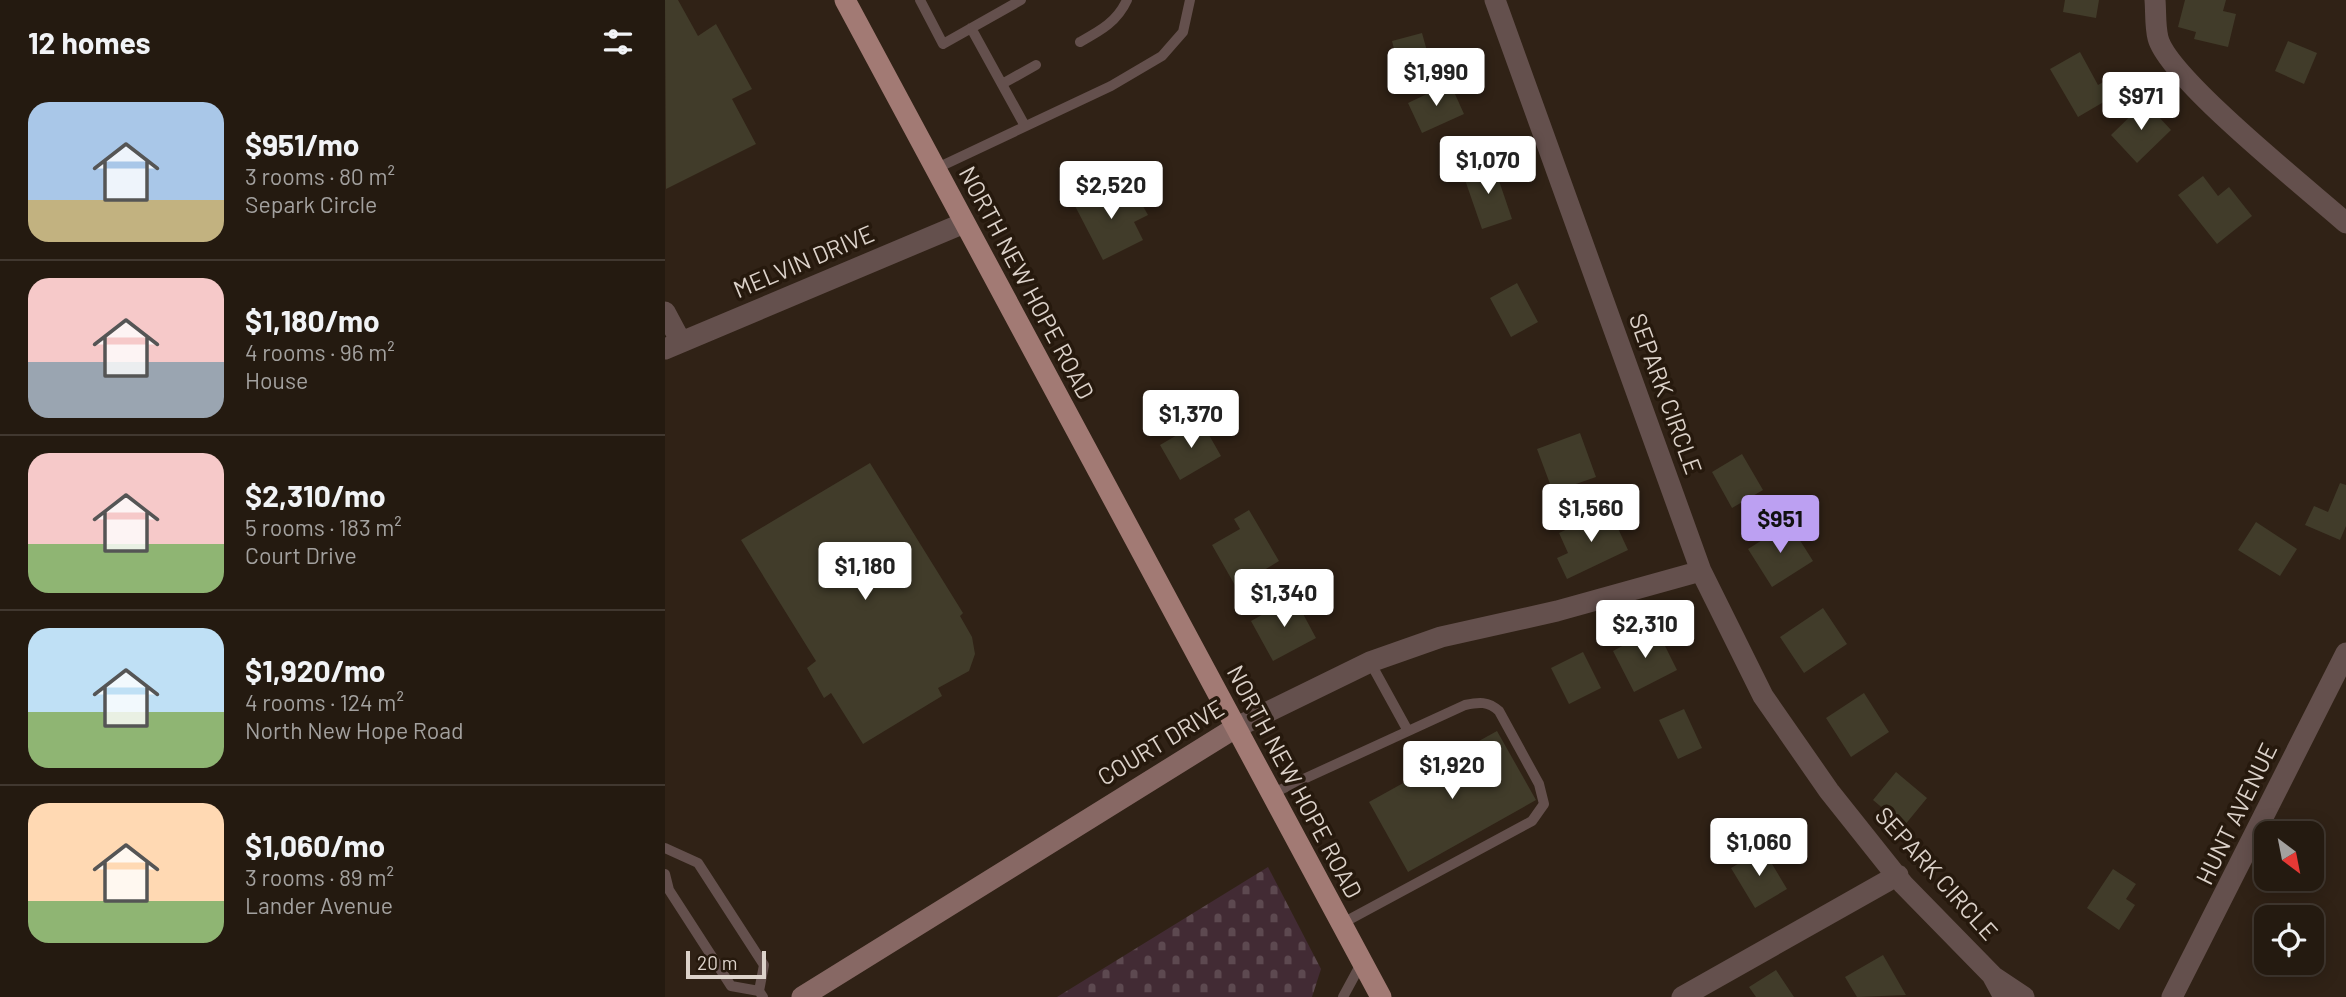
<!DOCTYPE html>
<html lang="en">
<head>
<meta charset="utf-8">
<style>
  :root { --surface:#241a10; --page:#30271e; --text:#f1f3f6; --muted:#a3a19f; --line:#413830; --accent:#bca0f2 }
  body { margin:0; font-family:Barlow,sans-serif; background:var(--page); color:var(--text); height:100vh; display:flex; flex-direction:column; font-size:26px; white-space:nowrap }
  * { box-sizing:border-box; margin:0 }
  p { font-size:23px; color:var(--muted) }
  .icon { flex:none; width:38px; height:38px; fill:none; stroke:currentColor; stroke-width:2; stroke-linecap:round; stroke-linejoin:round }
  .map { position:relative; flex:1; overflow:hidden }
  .sheet { display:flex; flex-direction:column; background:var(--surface); width:665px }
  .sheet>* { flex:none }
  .needle { width:46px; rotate:148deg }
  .buttons { position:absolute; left:1589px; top:821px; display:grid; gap:14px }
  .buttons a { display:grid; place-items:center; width:70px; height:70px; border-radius:14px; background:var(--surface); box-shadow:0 4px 18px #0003,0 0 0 2px var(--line); font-size:35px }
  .scale { position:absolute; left:21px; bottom:18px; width:80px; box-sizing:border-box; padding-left:7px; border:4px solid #dcd2ca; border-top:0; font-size:19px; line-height:24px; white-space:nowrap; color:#dcd2ca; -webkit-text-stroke:5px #26190d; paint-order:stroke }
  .price { position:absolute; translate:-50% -60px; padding:0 16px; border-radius:7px; background:#fff; color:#222; font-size:23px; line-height:46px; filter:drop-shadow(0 2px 4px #0008) }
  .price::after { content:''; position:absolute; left:50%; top:42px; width:21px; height:16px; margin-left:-10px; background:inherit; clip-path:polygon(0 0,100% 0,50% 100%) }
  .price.selected { background:var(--accent); color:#111 }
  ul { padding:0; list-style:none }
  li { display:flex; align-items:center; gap:21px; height:175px; padding:0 28px }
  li+li { border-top:2px solid var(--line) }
  li span { display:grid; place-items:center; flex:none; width:196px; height:140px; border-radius:21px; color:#555 }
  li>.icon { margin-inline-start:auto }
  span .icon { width:84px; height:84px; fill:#fffc; stroke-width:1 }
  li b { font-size:30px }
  h2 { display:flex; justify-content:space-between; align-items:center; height:84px; padding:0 28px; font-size:30px }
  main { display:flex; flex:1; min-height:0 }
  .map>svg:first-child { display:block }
</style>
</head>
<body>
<main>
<section class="sheet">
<h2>12 homes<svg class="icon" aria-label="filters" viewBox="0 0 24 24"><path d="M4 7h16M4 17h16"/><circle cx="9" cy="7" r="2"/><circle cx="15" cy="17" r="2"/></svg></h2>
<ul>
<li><span style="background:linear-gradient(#a9c7e8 70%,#c2b280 0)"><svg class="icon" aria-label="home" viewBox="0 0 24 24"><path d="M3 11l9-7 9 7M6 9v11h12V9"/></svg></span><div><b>$951/mo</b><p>3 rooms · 80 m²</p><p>Separk Circle</p></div></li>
<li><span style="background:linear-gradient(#f6c9c9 60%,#9aa5b1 0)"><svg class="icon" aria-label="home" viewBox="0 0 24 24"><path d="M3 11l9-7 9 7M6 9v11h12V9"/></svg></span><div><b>$1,180/mo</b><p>4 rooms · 96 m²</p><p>House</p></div></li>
<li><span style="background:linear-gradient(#f6c9c9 65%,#8fb573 0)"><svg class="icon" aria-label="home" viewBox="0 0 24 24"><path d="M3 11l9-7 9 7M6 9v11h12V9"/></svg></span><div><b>$2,310/mo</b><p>5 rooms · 183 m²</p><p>Court Drive</p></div></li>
<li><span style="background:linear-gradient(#bfe0f5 60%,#8fb573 0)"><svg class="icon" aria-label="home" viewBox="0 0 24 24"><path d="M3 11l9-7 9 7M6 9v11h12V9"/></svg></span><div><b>$1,920/mo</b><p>4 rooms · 124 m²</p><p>North New Hope Road</p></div></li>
<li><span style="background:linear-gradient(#ffd9b3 70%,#8fb573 0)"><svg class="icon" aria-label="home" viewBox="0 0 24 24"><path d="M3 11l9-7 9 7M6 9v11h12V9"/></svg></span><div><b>$1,060/mo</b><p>3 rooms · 89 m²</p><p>Lander Avenue</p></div></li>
</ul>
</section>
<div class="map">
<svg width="1681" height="997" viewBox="0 0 1681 997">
  <defs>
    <pattern id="cemetery-stones" width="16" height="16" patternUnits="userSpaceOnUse" patternTransform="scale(1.75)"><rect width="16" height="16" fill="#422b34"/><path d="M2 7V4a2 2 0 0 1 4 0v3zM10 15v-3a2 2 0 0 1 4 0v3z" fill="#5d4950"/></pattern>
  </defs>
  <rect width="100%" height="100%" fill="#302216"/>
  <path fill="url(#cemetery-stones)" d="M603,867L656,969L647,997H392Z"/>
  <path fill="#413c2a" d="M0,0H13L33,36L51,24L87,89L67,99L91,144L1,189Z
    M1400,0H1434L1431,18L1398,12Z
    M1520,0H1561L1558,11L1571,14L1563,47L1529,39L1531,32L1513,27Z
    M757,33L767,69L736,77L727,41Z
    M1623,41L1652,53L1639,84L1610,71Z
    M1415,52L1433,85L1445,78L1454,93L1413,117L1385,69Z
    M785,83L799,114L757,133L743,103Z
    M1480,102L1506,130L1472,163L1446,135Z
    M828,163L847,219L817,229L798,174Z
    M1538,176L1553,196L1564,187L1587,216L1552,244L1513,195Z
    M449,184L461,206L474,199L483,215L469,222L478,240L438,260L409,204Z
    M852,283L873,322L846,337L825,298Z
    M536,421L556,456L515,480L495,445Z
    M915,433L931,477L888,492L872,449Z
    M1077,454L1098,490L1067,508L1047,472Z
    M205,463L298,613L295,616L307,637L310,654L304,671L273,688L277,696L198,744L166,693L159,698L142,668L151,661L76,540Z
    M1675,483L1681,485V526L1675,540L1640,525L1649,506L1663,512Z
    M944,509L963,550L902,579L892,558L903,553L894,533Z
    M584,510L614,561L571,587L547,545L575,529L569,519Z
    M1591,522L1632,549L1615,576L1573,550Z
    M1124,523L1148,561L1107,587L1083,549Z
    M629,597L651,638L608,661L586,621Z
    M1158,608L1182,644L1139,673L1115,637Z
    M991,628L1012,670L969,692L948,651Z
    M918,652L936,688L904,704L886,668Z
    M1199,693L1224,732L1186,757L1161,718Z
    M1019,709L1037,748L1013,759L994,720Z
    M832,731L871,800L743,872L704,802Z
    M1231,772L1262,798L1239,826L1208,800Z
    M1098,849L1122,889L1090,908L1066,868Z
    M1448,869L1471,884L1461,899L1470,905L1454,930L1422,908Z
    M1218,955L1241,995L1192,997L1180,977Z
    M1111,970L1129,997H1091L1084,987Z"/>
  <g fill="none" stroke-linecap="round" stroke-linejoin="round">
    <path stroke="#64504d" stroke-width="10" d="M255,0L278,44L356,0
      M306,28L360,126
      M415,42C435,31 452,22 462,0
      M337,84L371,65
      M270,169L446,86L497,56L518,32L525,0
      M705,662L743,731
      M606,794L800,705C814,702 823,701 834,711L874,784L879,804L867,821L676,924
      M0,848L33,863L99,965L94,991L98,997
      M0,874L4,890L66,986L94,991
      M678,997L697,962"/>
    <path stroke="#64504d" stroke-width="21" d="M830,0L1036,571L1098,696L1164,791L1238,884L1327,975L1339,997
      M1490,0C1491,12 1490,26 1493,38C1503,78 1644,190 1681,223
      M0,312L16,342
      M0,349L299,223
      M570,728L705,662L776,637L892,611L1036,571
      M1329,977L1359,997
      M1017,997L1233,875
      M1507,997L1681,653"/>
    <path stroke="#876864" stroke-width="21" d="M137,997L570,728"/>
    <path stroke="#a27a74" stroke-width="21" d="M180,0L716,997"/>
  </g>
  <g text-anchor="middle" stroke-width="7" stroke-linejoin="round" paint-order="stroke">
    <g font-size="24" fill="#dcd2ca" stroke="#26190d">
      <text transform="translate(139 262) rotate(-23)" y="8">MELVIN DRIVE</text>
      <text transform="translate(361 283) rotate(62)" y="8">NORTH NEW HOPE ROAD</text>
      <text transform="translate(1000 394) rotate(70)" y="8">SEPARK CIRCLE</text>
      <text transform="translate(496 743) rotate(-31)" y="8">COURT DRIVE</text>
      <text transform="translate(629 782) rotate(62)" y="8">NORTH NEW HOPE ROAD</text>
      <text transform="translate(1572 814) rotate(-64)" y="8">HUNT AVENUE</text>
      <text transform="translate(1271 874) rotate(48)" y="8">SEPARK CIRCLE</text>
    </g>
  </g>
</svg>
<div class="buttons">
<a><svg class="needle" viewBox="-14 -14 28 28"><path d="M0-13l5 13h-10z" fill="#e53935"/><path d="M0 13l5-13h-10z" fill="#a3a19f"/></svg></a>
<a><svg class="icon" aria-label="locate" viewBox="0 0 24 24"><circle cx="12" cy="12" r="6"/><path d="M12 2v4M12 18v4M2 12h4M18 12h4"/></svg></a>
</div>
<div class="scale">20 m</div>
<b class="price" style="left:771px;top:108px">$1,990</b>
<b class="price" style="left:1476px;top:132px">$971</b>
<b class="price" style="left:823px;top:196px">$1,070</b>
<b class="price" style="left:446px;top:221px">$2,520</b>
<b class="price" style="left:526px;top:450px">$1,370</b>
<b class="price" style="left:926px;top:544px">$1,560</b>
<b class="price selected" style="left:1115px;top:555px">$951</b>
<b class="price" style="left:200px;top:602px">$1,180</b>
<b class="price" style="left:619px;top:629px">$1,340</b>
<b class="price" style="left:980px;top:660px">$2,310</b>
<b class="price" style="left:787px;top:801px">$1,920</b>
<b class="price" style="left:1094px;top:878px">$1,060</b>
</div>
</main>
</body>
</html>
